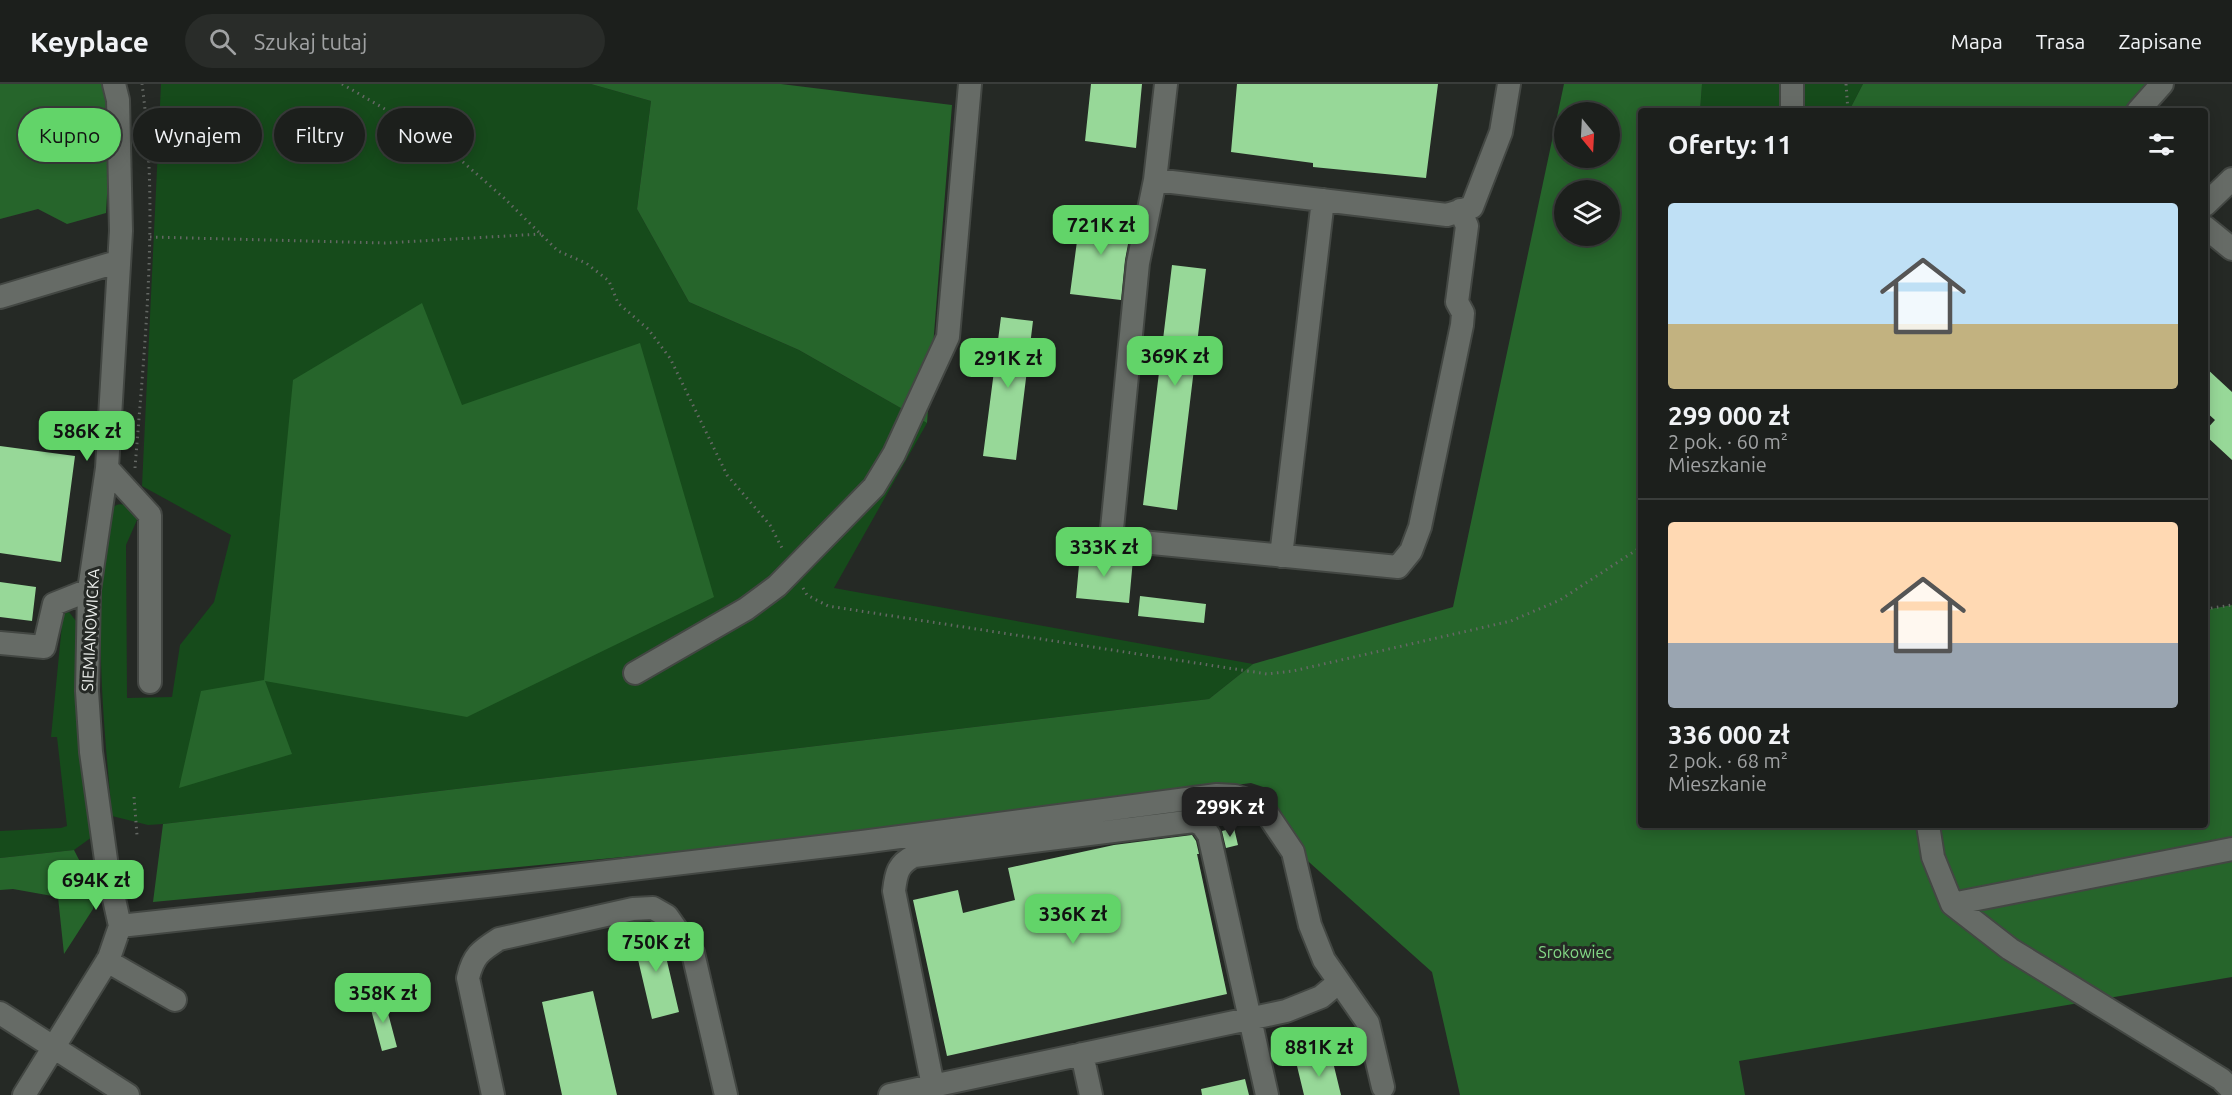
<!DOCTYPE html>
<html lang="pl">
<head>
<meta charset="utf-8">
<style>
  :root { --surface:#1c1f1c; --page:#292c29; --text:#f1f3f6; --muted:#a0a2a3; --line:#3a3d3b; --accent:#62d469 }
  body { margin:0; font-family:Ubuntu,sans-serif; background:var(--page); color:var(--text); height:100vh; display:flex; flex-direction:column; font-size:22px; white-space:nowrap }
  * { box-sizing:border-box; margin:0 }
  p { font-size:20px; color:var(--muted) }
  .icon { flex:none; width:33px; height:33px; fill:none; stroke:currentColor; stroke-width:2; stroke-linecap:round; stroke-linejoin:round }
  .map { position:relative; flex:1; overflow:hidden }
  .side { position:absolute; left:1638px; top:24px; width:570px; height:720px; display:flex; flex-direction:column; background:var(--surface); border-radius:6px; box-shadow:0 3px 15px #0003,0 0 0 2px var(--line) }
  .side>* { flex:none }
  .top-card { position:absolute; left:18px; top:24px; width:570px; height:54px; display:flex; gap:12px }
  .needle { width:39px; rotate:162deg }
  .buttons { position:absolute; left:1554px; top:18px; display:grid; gap:12px }
  .buttons a { display:grid; place-items:center; width:66px; height:66px; border-radius:50%; background:var(--surface); box-shadow:0 3px 15px #0003,0 0 0 2px var(--line); font-size:30px }
  .price { position:absolute; translate:-50% -51px; padding:0 14px; border-radius:12px; background:var(--accent); color:#111; font-size:20px; line-height:39px; filter:drop-shadow(0 2px 3px #0008) }
  .price::after { content:''; position:absolute; left:50%; top:36px; width:18px; height:14px; margin-left:-9px; background:inherit; clip-path:polygon(0 0,100% 0,50% 100%) }
  .price.active { background:#222; color:#fff }
  ul { padding:0; list-style:none }
  li { display:grid; align-content:center; gap:12px; height:318px; padding:0 30px }
  li+li { border-top:2px solid var(--line) }
  li span { display:grid; place-items:center; height:186px; border-radius:6px; color:#555 }
  li>.icon { margin-inline-start:auto }
  span .icon { width:108px; height:108px; fill:#fffc; stroke-width:1 }
  li b { font-size:26px }
  h2 { display:flex; justify-content:space-between; align-items:center; height:72px; padding:0 30px; font-size:26px }
  .chip { padding:0 21px; border-radius:27px; background:var(--surface); box-shadow:0 3px 15px #0003,0 0 0 2px var(--line); font-size:21px; line-height:54px }
  .chip.active { background:var(--accent); color:#111 }
  header { display:flex; align-items:center; gap:36px; box-sizing:border-box; height:84px; padding:0 30px; background:var(--surface); border-bottom:2px solid var(--line) }
  header strong { font-size:28px }
  nav { display:flex; gap:33px; margin-inline-start:auto; font-size:21px }
  .search { width:420px; height:54px; background:var(--page); display:flex; align-items:center; gap:15px; box-sizing:border-box; padding:0 21px; border-radius:33px; color:var(--muted); font-size:22px }
  .map>svg:first-child { display:block }
</style>
</head>
<body>
<header>
<strong>Keyplace</strong>
<div class="search"><svg class="icon" aria-label="search" viewBox="0 0 24 24"><circle cx="10" cy="10" r="6"/><path d="M15 15l6 6"/></svg>Szukaj tutaj</div>
<nav><a>Mapa</a><a>Trasa</a><a>Zapisane</a></nav>
</header>
<div class="map">
<svg width="2232" height="1011" viewBox="0 0 2232 1011">
  <rect width="100%" height="100%" fill="#252925"/>
  <path fill="#164b1b" d="M161,0H591L651,17L637,125L689,218L799,266L927,339L834,504L1253,580L1209,615L163,740L148,741L112,732C104,641 94,548 107,456C108,448 107,432 112,425C118,417 125,421 133,424L137,436L126,461L127,614L172,613L180,561L214,518L231,451L142,402Z
    M1702,0H1863L1849,27H1700Z
    M69,528L76,537L77,633L92,753L74,766L0,774V747L61,744L67,742L57,653H51L63,530Z"/>
  <path fill="#26652b" fill-rule="evenodd" d="M0,0H106L112,23L106,129L67,140L38,125L0,135Z
    M591,0H781L952,21L927,339L799,266L689,218L637,125L651,17Z
    M1564,0H1702L1700,27H1641V741H2205V526L2232,521V893L1739,977L1745,1011H1460L1432,888L1235,712L1272,706L1251,699L894,747L153,818L163,740L1209,615L1253,580L1453,523ZM1564,28H1610V74H1564ZM1564,106H1610V152H1564Z
    M1863,0H2152L2128,27H1849Z
    M422,219L462,321L640,259L714,513L467,633L265,597L292,670L179,704L201,607L264,596L293,296Z
    M74,766L95,807L93,825L64,870L58,813L13,805L0,806V774Z"/>
  <path fill="#97d898" d="M1091,0H1142L1136,64L1085,57Z
    M1237,0H1438L1426,94L1313,83V79L1231,68Z
    M1081,127L1133,134L1125,176L1121,216L1070,210Z
    M1172,181L1206,185L1177,426L1143,421Z
    M1001,233L1033,237L1016,376L983,372Z
    M2205,283L2232,308V376L2205,351V347L2215,336L2205,327Z
    M0,362L75,372L61,478L0,469Z
    M1080,470L1133,475L1129,519L1076,514Z
    M0,498L36,503L32,537L0,533Z
    M1140,512L1206,520L1204,539L1138,532Z
    M1234,744L1238,761L1226,764L1222,747Z
    M1192,751L1196,757L1199,770H1197L1227,910L947,972L913,816L958,806L963,829L1015,816L1008,784L1114,761Z
    M659,843L679,928L652,935L632,850Z
    M593,907L617,1011H562L542,918Z
    M384,914L397,963L382,967L369,918Z
    M1332,974L1341,1011H1304L1297,982Z
    M1245,995L1249,1011H1202L1201,1005Z"/>
  <g fill="none" stroke-linecap="round" stroke-linejoin="round">
    <defs>
      <path id="minor" d="M1166,0L1155,96L1138,179L1111,455L1398,483L1411,467L1420,443L1462,241L1463,229L1457,218L1467,142L1460,126
        M1792,0V27
        M2138,27L2162,0
        M1155,96L1447,131L1472,123L1501,48L1509,0
        M2205,121L2232,95
        M2205,143L2232,165
        M0,213L117,178
        M107,384L150,431V598
        M1281,472L1323,116
        M0,559L44,563L54,520L89,506
        M635,589L746,525L777,502L874,403L894,370L948,253L970,0
        M1928,741L1933,773L1952,820L2010,865L2221,995L2232,1006
        M1952,820L2232,765
        M120,842L496,801L862,758L1217,711L1235,712L1253,718L1268,731L1293,768L1310,841L1324,876L1368,939L1383,1003
        M107,877L175,916
        M0,929L128,1011
        M1082,970L1091,1011
        M933,1002L894,807C896,789 898,780 914,772L1194,737L1202,741L1209,751L1267,1011
        M24,1011L109,874L120,842L107,783L91,668L87,607L89,506L107,384L121,147L118,16L114,0
        M493,1011L468,894C473,872 480,867 499,855L633,825L653,824L667,832L693,869L726,1011
        M890,1011L1286,927L1321,913L1339,898"/>
    </defs>
    <use href="#minor" stroke="#434743" stroke-width="26"/>
    <path stroke="#646864" stroke-width="3" stroke-dasharray="1.5 4.5" stroke-linecap="butt" d="M342,0L390,28L447,64L504,114L558,167L586,179L609,197L618,219L648,245L670,274L727,391L770,441L783,466
      M1846,0L1848,27
      M150,153L385,159L541,150
      M135,384C145,256 159,128 142,0
      M803,504L807,511L828,522L1267,590L1293,587L1511,537L1560,516L1641,463
      M2205,525L2232,521
      M134,713L137,751"/>
    <use href="#minor" stroke="#666b66" stroke-width="22"/>
  </g>
  <g text-anchor="middle" stroke-width="6" stroke-linejoin="round" paint-order="stroke">
    <g font-size="16" fill="#eaedea" stroke="#252925">
      <text transform="translate(90 546) rotate(-87)" y="6">SIEMIANOWICKA</text>
    </g>
    <g font-size="16" fill="#84d987" stroke="#252925">
      <text x="1575" y="874">Srokowiec</text>
    </g>
  </g>
</svg>
<div class="buttons">
<a><svg class="needle" viewBox="-14 -14 28 28"><path d="M0-13l5 13h-10z" fill="#e53935"/><path d="M0 13l5-13h-10z" fill="#a0a2a3"/></svg></a>
<a><svg class="icon" aria-label="layers" viewBox="0 0 24 24"><path d="M12 4l9 5-9 5-9-5zM3 14l9 5 9-5"/></svg></a>
</div>
<b class="price" style="left:1101px;top:172px">721K zł</b>
<b class="price" style="left:1175px;top:303px">369K zł</b>
<b class="price" style="left:1008px;top:305px">291K zł</b>
<b class="price" style="left:87px;top:378px">586K zł</b>
<b class="price" style="left:1104px;top:494px">333K zł</b>
<b class="price active" style="left:1230px;top:754px">299K zł</b>
<b class="price" style="left:96px;top:827px">694K zł</b>
<b class="price" style="left:1073px;top:861px">336K zł</b>
<b class="price" style="left:656px;top:889px">750K zł</b>
<b class="price" style="left:383px;top:940px">358K zł</b>
<b class="price" style="left:1319px;top:994px">881K zł</b>
<div class="top-card">
<a class="chip active">Kupno</a>
<a class="chip">Wynajem</a>
<a class="chip">Filtry</a>
<a class="chip">Nowe</a>
</div>
<section class="side">
<h2>Oferty: 11<svg class="icon" aria-label="filters" viewBox="0 0 24 24"><path d="M4 7h16M4 17h16"/><circle cx="9" cy="7" r="2"/><circle cx="15" cy="17" r="2"/></svg></h2>
<ul>
<li><span style="background:linear-gradient(#bfe0f5 65%,#c2b280 0)"><svg class="icon" aria-label="home" viewBox="0 0 24 24"><path d="M3 11l9-7 9 7M6 9v11h12V9"/></svg></span><div><b>299 000 zł</b><p>2 pok. · 60 m²</p><p>Mieszkanie</p></div></li>
<li><span style="background:linear-gradient(#ffd9b3 65%,#9aa5b1 0)"><svg class="icon" aria-label="home" viewBox="0 0 24 24"><path d="M3 11l9-7 9 7M6 9v11h12V9"/></svg></span><div><b>336 000 zł</b><p>2 pok. · 68 m²</p><p>Mieszkanie</p></div></li>
</ul>
</section>
</div>
</body>
</html>
